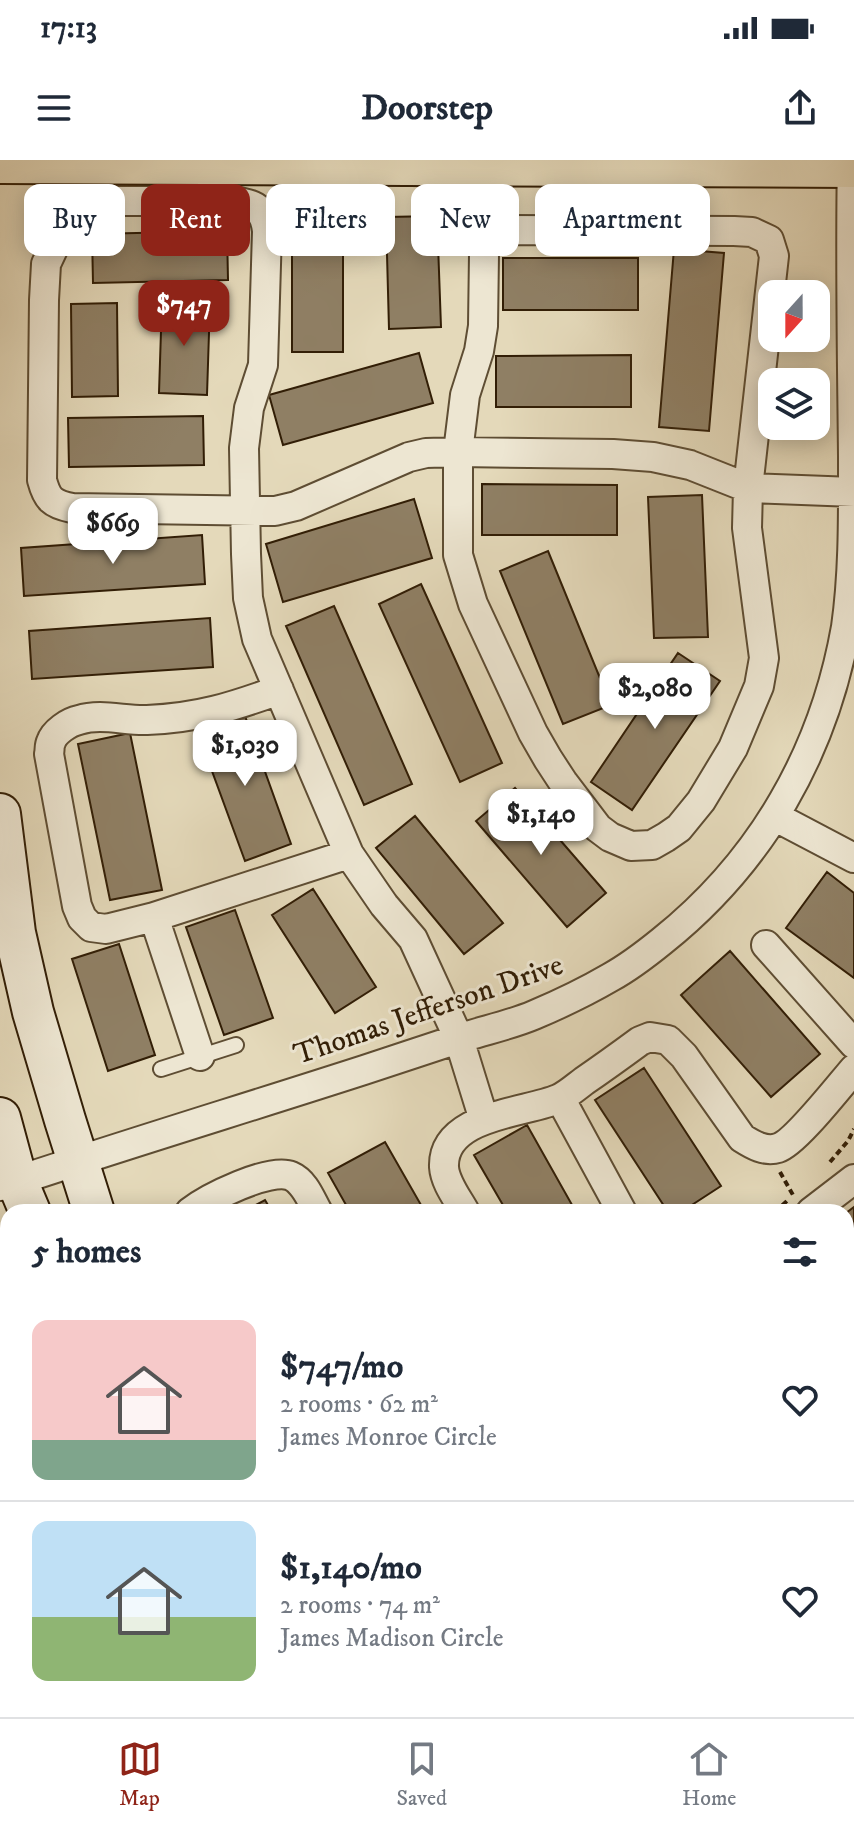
<!DOCTYPE html>
<html lang="en">
<head>
<meta charset="utf-8">
<style>
  :root { --surface:#fff; --page:#f2f2f3; --text:#1f2937; --muted:#747a83; --line:#e0e1e3; --accent:#8f2418 }
  body { margin:0; font-family:"IM FELL DW Pica",serif; background:var(--page); color:var(--text); height:100vh; display:flex; flex-direction:column; font-size:30px; white-space:nowrap }
  * { box-sizing:border-box; margin:0 }
  p { font-size:26px; color:var(--muted) }
  .icon { flex:none; width:44px; height:44px; fill:none; stroke:currentColor; stroke-width:2; stroke-linecap:round; stroke-linejoin:round }
  .map { position:relative; flex:1; overflow:hidden }
  .details { position:absolute; left:0px; top:1044px; width:854px; height:514px; display:flex; flex-direction:column; background:var(--surface); border-radius:24px 24px 0 0; box-shadow:0 4px 20px #0003 }
  .details>* { flex:none }
  .banner { position:absolute; left:24px; top:24px; width:806px; height:72px; display:flex; gap:16px }
  .needle { width:52px; rotate:201deg }
  .fabs { position:absolute; left:758px; top:120px; display:grid; gap:16px }
  .fabs a { display:grid; place-items:center; width:72px; height:72px; border-radius:16px; background:var(--surface); box-shadow:0 4px 20px #0003; font-size:40px }
  .price { position:absolute; translate:-50% -68px; padding:0 18px; border-radius:16px; background:#fff; color:#222; font-size:26px; line-height:52px; filter:drop-shadow(0 2px 4px #0008) }
  .price::after { content:''; position:absolute; left:50%; top:48px; width:24px; height:18px; margin-left:-12px; background:inherit; clip-path:polygon(0 0,100% 0,50% 100%) }
  .price.selected { background:var(--accent); color:#fff }
  ul { padding:0; list-style:none }
  li { display:flex; align-items:center; gap:24px; height:200px; padding:0 32px }
  li+li { border-top:2px solid var(--line) }
  li span { display:grid; place-items:center; flex:none; width:224px; height:160px; border-radius:16px; color:#555 }
  li>.icon { margin-inline-start:auto }
  span .icon { width:96px; height:96px; fill:#fffc; stroke-width:1 }
  li b { font-size:34px }
  h2 { display:flex; justify-content:space-between; align-items:center; height:96px; padding:0 32px; font-size:34px }
  .pill { padding:0 28px; border-radius:16px; background:var(--surface); box-shadow:0 4px 20px #0003; font-size:28px; line-height:72px }
  .pill.selected { background:var(--accent); color:#fff }
  .status { display:flex; justify-content:space-between; align-items:center; height:56px; padding:0 40px; background:var(--surface); direction:ltr }
  .status svg { height:22px; fill:currentColor }
  header { display:flex; justify-content:space-between; align-items:center; height:104px; padding:0 32px; background:var(--surface); font-size:36px; font-weight:700 }
  .tab-bar { display:flex; justify-content:space-around; align-items:center; height:112px; border-top:2px solid var(--line); background:var(--surface); font-size:22px; color:var(--muted) }
  .tab-bar a { display:grid; justify-items:center; gap:4px }
  .tab-bar .selected { color:var(--accent) }
  .map>svg:first-child { display:block }
</style>
</head>
<body>
<div class="status"><b>17:13</b><svg viewBox="0 0 49 12"><path d="M0 12V9h3v3zM5 12V6h3v6zM10 12V3h3v9zM15 12V0h3v12zM26 1h20v11H26zM47 4h2v5h-2z"/></svg></div>
<header><svg class="icon" aria-label="menu" viewBox="0 0 24 24"><path d="M4 6h16M4 12h16M4 18h16"/></svg>Doorstep<svg class="icon" aria-label="share" viewBox="0 0 24 24"><path d="M12 15V3M7 8l5-5 5 5M5 13v7h14v-7"/></svg></header>
<div class="map">
<svg width="854" height="1557" viewBox="0 0 854 1557">
  <rect width="100%" height="100%" fill="#e4d9ba"/>
  <filter id="stains"><feTurbulence type="fractalNoise" baseFrequency=".0025" numOctaves="4"/><feColorMatrix values="0 0 0 0 .2 0 0 0 0 .09 0 0 0 0 .02 0 0 0 .5 -.17"/></filter>
  <radialGradient id="worn" r=".72"><stop offset=".6" stop-color="#630" stop-opacity="0"/><stop offset="1" stop-color="#630" stop-opacity=".3"/></radialGradient>
  <path fill="#c6b99b" stroke="#7c6c50" stroke-width="2" d="M854,1301V1530H846V1304Z"/>
  <path fill="#a7997d" stroke="#78684d" stroke-width="2" d="M0,1233L8,1234V1505L0,1504Z"/>
  <g fill="none" stroke-linecap="round" stroke-linejoin="round">
    <path stroke="#78684d" stroke-width="7" d="M846,1440L854,1443"/>
  </g>
  <path fill="#8f7f64" stroke="#321e06" stroke-width="2" d="M343,54V192H292V55Z
    M437,56L441,167L389,169L386,57Z
    M227,71L228,120L93,123L92,74Z
    M674,89L724,93L709,271L659,267Z
    M503,98H638V150H503Z
    M162,140L210,142L207,235L159,233Z
    M117,143L118,236L72,237L71,144Z
    M419,193L433,243L283,285L269,235Z
    M631,195V247H496V196Z
    M203,256L204,305L69,307L68,258Z
    M482,324L617,325V375H482Z
    M702,335L708,477L654,478L648,337Z
    M414,339L432,398L283,442L266,384Z
    M202,375L205,424L24,436L21,388Z
    M548,391L611,545L563,564L500,411Z
    M421,424L502,603L460,622L379,444Z
    M334,446L412,624L364,645L286,466Z
    M210,458L213,507L32,519L29,471Z
    M678,493L720,521L632,650L591,622Z
    M245,556L291,684L245,701L198,573Z
    M130,573L162,730L110,740L78,584Z
    M515,628L606,733L567,767L476,661Z
    M415,656L503,763L464,794L376,688Z
    M827,712L854,733V818L786,768Z
    M313,729L376,827L335,853L272,755Z
    M235,750L273,858L224,875L186,767Z
    M119,784L155,895L108,911L72,799Z
    M730,791L820,894L771,937L681,835Z
    M644,908L721,1026L681,1052H668L595,940Z
    M527,965L576,1052H507L474,995Z
    M385,982L425,1052H350L328,1013Z
    M265,1040L272,1052H243Z
    M854,1047V1095L846,1085V1053Z
    M846,1183L854,1194V1254L846,1261Z
    M0,1509L8,1511V1550H203L202,1557H0Z
    M403,1550H461L466,1557H392Z"/>
  <g fill="none" stroke-linecap="round" stroke-linejoin="round">
    <defs>
      <path id="lane" d="M161,909L236,885
        M516,1550L524,1557"/>
      <path id="street" d="M508,70L734,71L752,72L769,80L774,96L748,328L747,368L764,498L759,526L733,588L701,641L679,668L666,677L652,685L631,686L610,677L598,668L563,622L548,599L533,573L473,444L458,395V292L465,235L479,191L483,166L484,94L486,81L496,74Z
        M279,530C232,547 198,558 147,560C125,561 101,553 79,560C69,562 54,572 51,582C49,586 50,590 49,594L77,746L82,758L91,767L106,769L154,757L349,694
        M774,656L854,698
        M154,757L200,896
        M766,785L854,884
        M560,938L622,1052
        M484,960L459,879L413,779L384,745L349,694L257,479L248,438L246,394L244,288L249,248L263,205L267,71C264,45 251,43 228,41H108L82,52L62,70L46,104L44,140L42,320C47,339 52,344 72,348L275,351L296,346L409,297L426,293L458,292L613,294L653,297L690,305L748,328L854,332
        M1,1026C121,986 243,949 364,910C398,899 433,887 467,876C490,869 513,864 534,855C560,844 587,831 611,817C629,807 646,794 662,781C762,701 824,592 846,467C854,411 853,352 853,296C852,197 850,99 852,0
        M190,1052C208,1038 270,1007 291,1016C305,1022 311,1040 318,1052
        M465,1052C458,1039 445,1023 444,1007C442,955 525,953 558,939C567,935 576,927 584,921C603,908 621,895 640,881L650,877L668,880L684,896L742,978C753,985 765,992 778,988C795,983 840,925 854,909
        M811,1052L854,1019
        M846,1137L854,1148"/>
      <path id="secondary" d="M0,654L15,773L33,852L65,960L94,1052
        M0,958L17,1021L30,1052
        M271,1550L275,1557
        M339,1550L343,1557"/>
      <path id="primary" d="M0,1L854,5"/>
    </defs>
    <use href="#lane" stroke="#5e4d33" stroke-width="18"/>
    <use href="#street" stroke="#5e4d33" stroke-width="32"/>
    <use href="#secondary" stroke="#321e06" stroke-width="44"/>
    <use href="#primary" stroke="#321e06" stroke-width="48"/>
    <path stroke="#321e06" stroke-width="4" stroke-dasharray="6 4" stroke-linecap="butt" d="M830,1002L848,981L854,969
      M780,1012L793,1035
      M775,1052L788,1040
      M846,1543L854,1542
      M843,1550V1557"/>
    <use href="#lane" stroke="#ede6d2" stroke-width="14"/>
    <use href="#street" stroke="#ede6d2" stroke-width="28"/>
    <use href="#secondary" stroke="#ede6d2" stroke-width="40"/>
    <use href="#primary" stroke="#e4d9ba" stroke-width="44"/>
  </g>
  <g text-anchor="middle" stroke-width="6" stroke-linejoin="round" paint-order="stroke">
    <g font-size="30" fill="#321e06" stroke="#ede6d2">
      <text transform="translate(428 849) rotate(-19)" y="10">Thomas Jefferson Drive</text>
    </g>
  </g>
  <rect width="100%" height="100%" filter="url(#stains)"/>
  <rect width="100%" height="100%" fill="url(#worn)"/>
</svg>
<div class="fabs">
<a><svg class="needle" viewBox="-14 -14 28 28"><path d="M0-13l5 13h-10z" fill="#e53935"/><path d="M0 13l5-13h-10z" fill="#747a83"/></svg></a>
<a><svg class="icon" aria-label="layers" viewBox="0 0 24 24"><path d="M12 4l9 5-9 5-9-5zM3 14l9 5 9-5"/></svg></a>
</div>
<b class="price selected" style="left:184px;top:188px">$747</b>
<b class="price" style="left:113px;top:406px">$669</b>
<b class="price" style="left:655px;top:571px">$2,080</b>
<b class="price" style="left:245px;top:628px">$1,030</b>
<b class="price" style="left:541px;top:697px">$1,140</b>
<div class="banner">
<a class="pill">Buy</a>
<a class="pill selected">Rent</a>
<a class="pill">Filters</a>
<a class="pill">New</a>
<a class="pill">Apartment</a>
</div>
<section class="details">
<h2>5 homes<svg class="icon" aria-label="filters" viewBox="0 0 24 24"><path d="M4 7h16M4 17h16"/><circle cx="9" cy="7" r="2"/><circle cx="15" cy="17" r="2"/></svg></h2>
<ul>
<li><span style="background:linear-gradient(#f6c9c9 75%,#7fa58c 0)"><svg class="icon" aria-label="home" viewBox="0 0 24 24"><path d="M3 11l9-7 9 7M6 9v11h12V9"/></svg></span><div><b>$747/mo</b><p>2 rooms · 62 m²</p><p>James Monroe Circle</p></div><svg class="icon" aria-label="heart" viewBox="0 0 24 24"><path d="M12 20l-8-8c-3-5 5-10 8-4 3-6 11-1 8 4z"/></svg></li>
<li><span style="background:linear-gradient(#bfe0f5 60%,#8fb573 0)"><svg class="icon" aria-label="home" viewBox="0 0 24 24"><path d="M3 11l9-7 9 7M6 9v11h12V9"/></svg></span><div><b>$1,140/mo</b><p>2 rooms · 74 m²</p><p>James Madison Circle</p></div><svg class="icon" aria-label="heart" viewBox="0 0 24 24"><path d="M12 20l-8-8c-3-5 5-10 8-4 3-6 11-1 8 4z"/></svg></li>
</ul>
</section>
</div>
<nav class="tab-bar">
<a class="selected"><svg class="icon" aria-label="map" viewBox="0 0 24 24"><path d="M3 6l6-2 6 2 6-2v14l-6 2-6-2-6 2zM9 4v14M15 6v14"/></svg>Map</a>
<a><svg class="icon" aria-label="saved" viewBox="0 0 24 24"><path d="M7 4h10v16l-5-4-5 4z"/></svg>Saved</a>
<a><svg class="icon" aria-label="home" viewBox="0 0 24 24"><path d="M3 11l9-7 9 7M6 9v11h12V9"/></svg>Home</a>
</nav>
</body>
</html>
